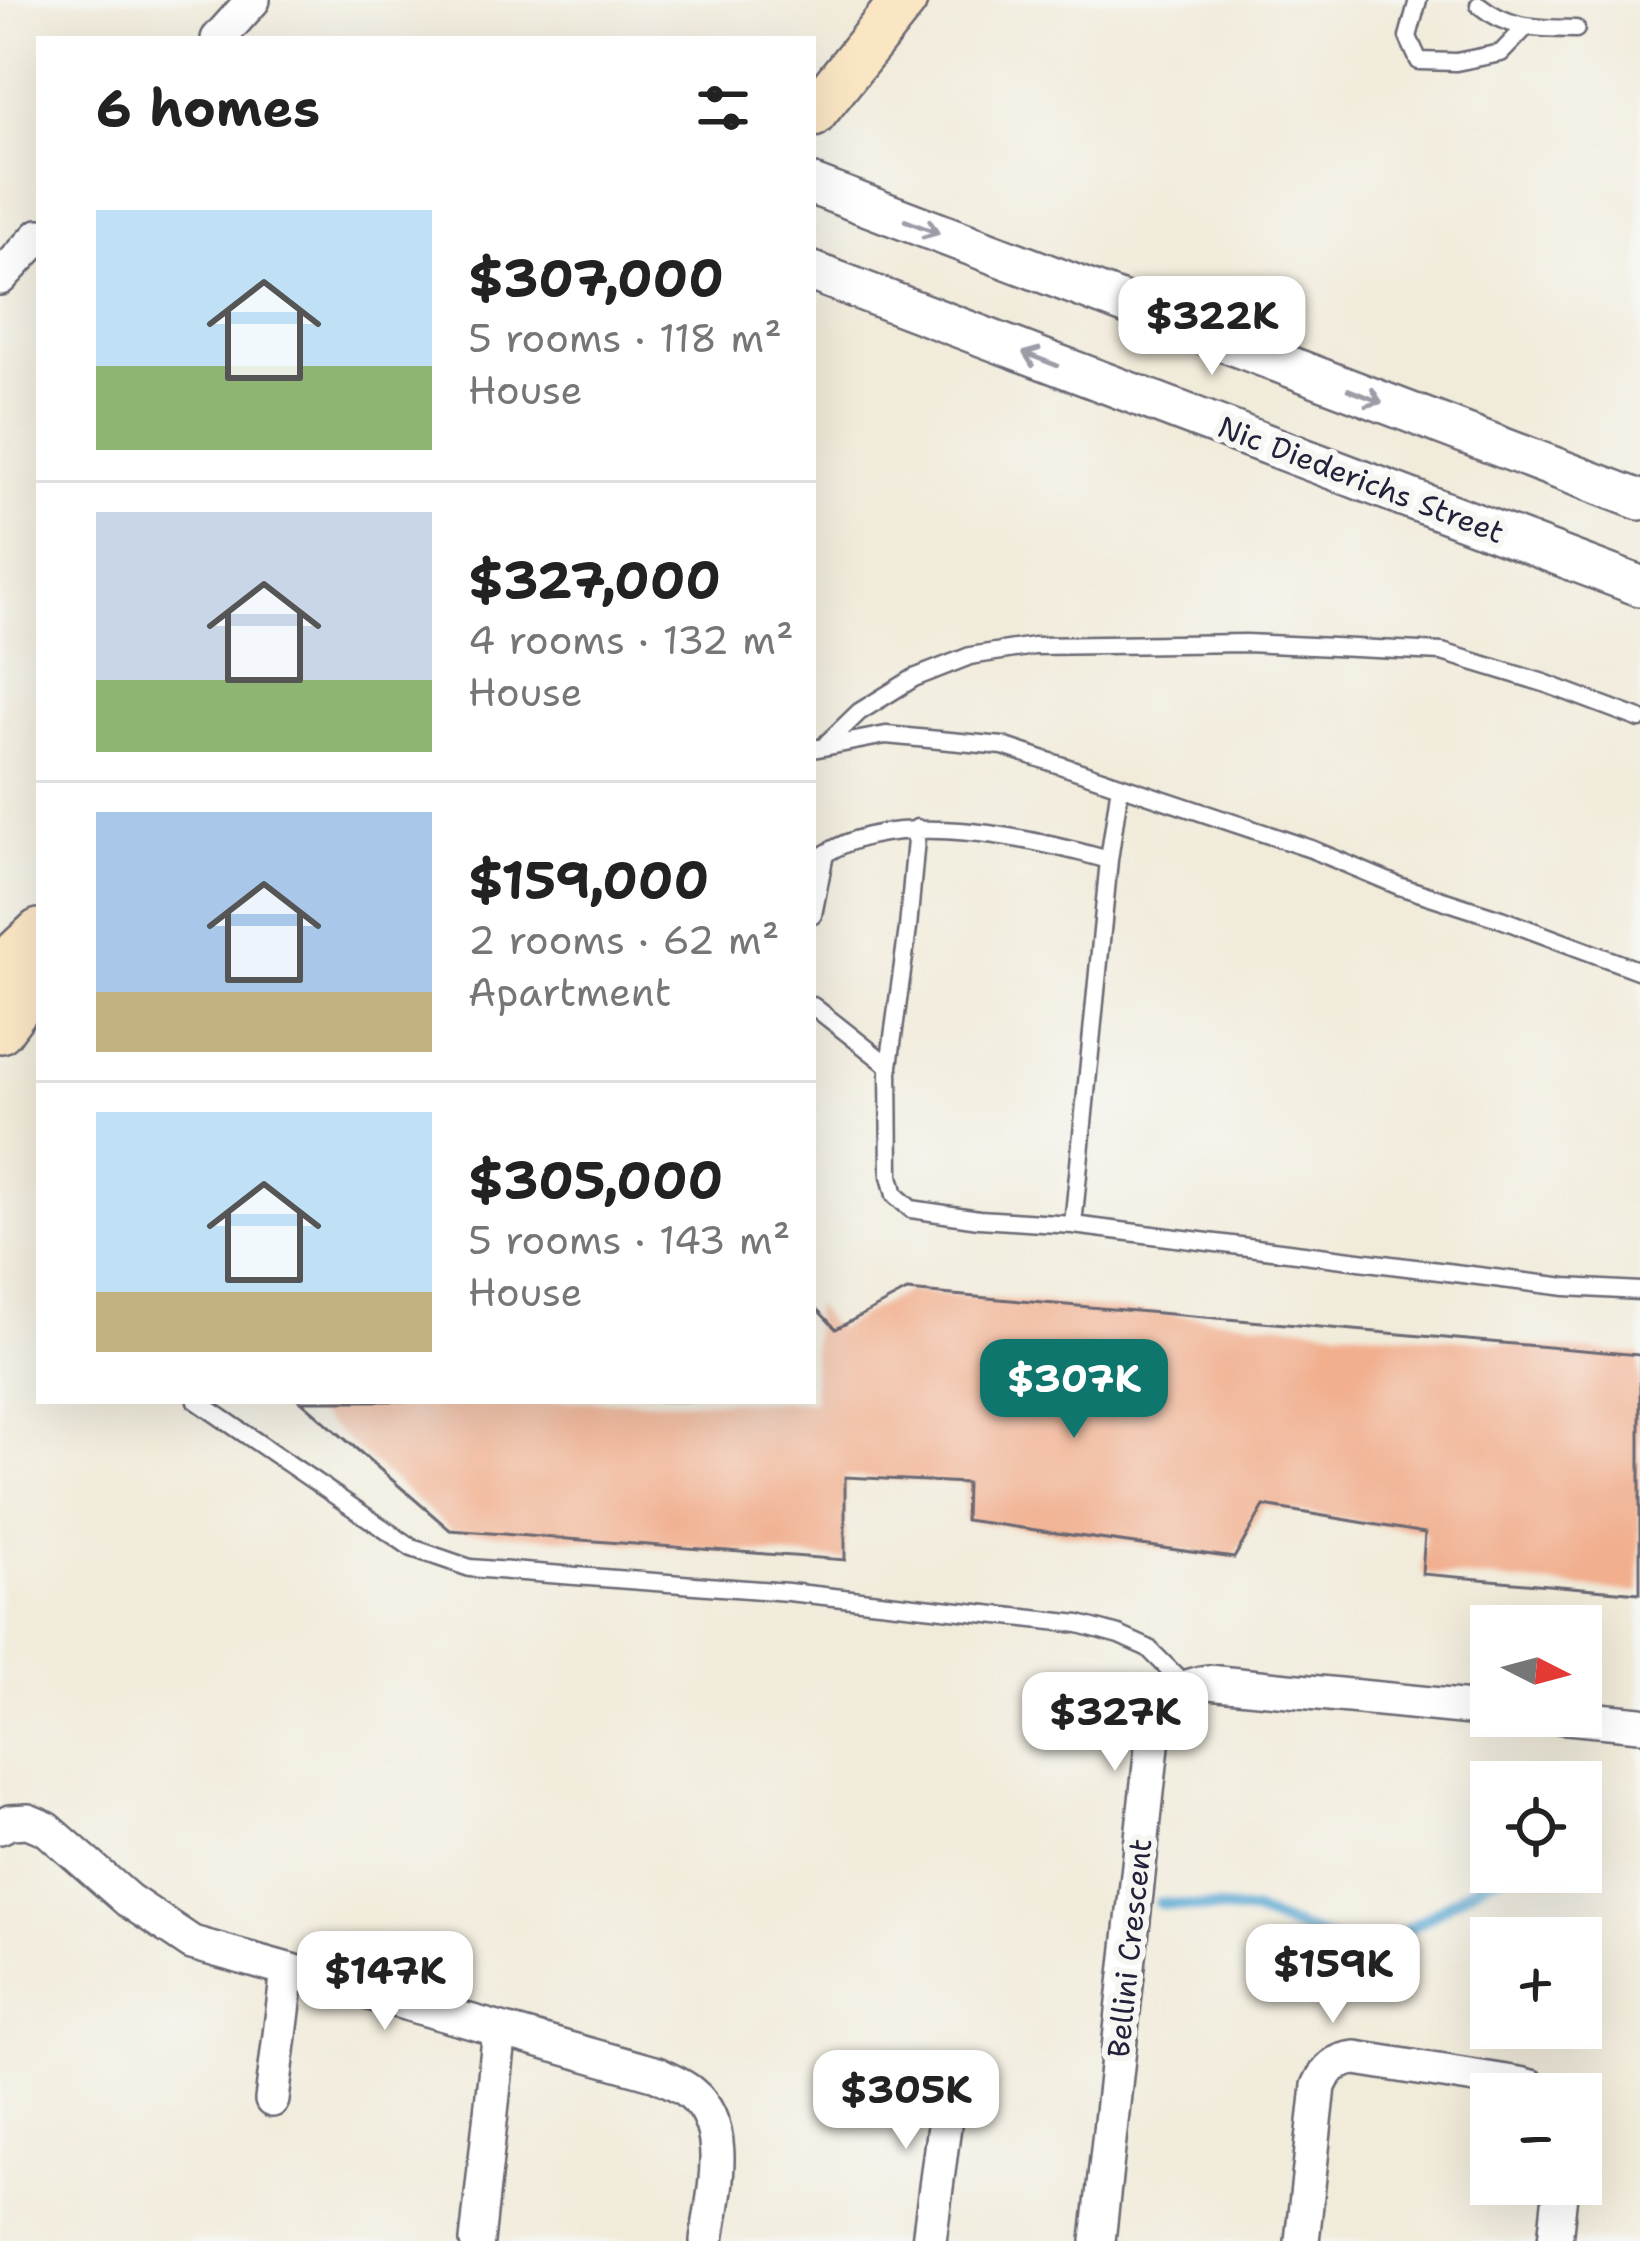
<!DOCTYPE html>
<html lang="en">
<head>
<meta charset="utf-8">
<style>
  :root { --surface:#fff; --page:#f6f6f6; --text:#222; --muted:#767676; --line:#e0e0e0; --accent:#0f766e }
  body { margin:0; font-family:"Shantell Sans",sans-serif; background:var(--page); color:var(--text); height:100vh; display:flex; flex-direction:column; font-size:45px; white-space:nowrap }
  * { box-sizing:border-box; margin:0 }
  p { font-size:39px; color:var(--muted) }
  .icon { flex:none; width:66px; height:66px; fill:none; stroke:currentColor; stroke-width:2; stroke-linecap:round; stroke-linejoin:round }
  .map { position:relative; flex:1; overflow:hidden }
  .side { position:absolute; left:36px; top:36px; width:780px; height:1368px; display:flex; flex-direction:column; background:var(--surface); border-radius:0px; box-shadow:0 12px 48px #0002 }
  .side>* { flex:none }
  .needle { width:78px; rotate:96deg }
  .fabs { position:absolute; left:1470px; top:1605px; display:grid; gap:24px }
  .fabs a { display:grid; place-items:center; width:132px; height:132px; border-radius:0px; background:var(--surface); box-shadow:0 12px 48px #0002; font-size:60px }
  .price { position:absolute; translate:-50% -102px; padding:0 27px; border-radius:24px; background:#fff; color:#222; font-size:39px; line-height:78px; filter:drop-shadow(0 3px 6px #0008) }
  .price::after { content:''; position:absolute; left:50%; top:72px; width:36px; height:27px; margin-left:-18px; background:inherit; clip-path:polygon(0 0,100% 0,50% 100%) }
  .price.current { background:var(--accent); color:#fff }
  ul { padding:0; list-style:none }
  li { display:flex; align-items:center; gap:36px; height:300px; padding:0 60px }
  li+li { border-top:3px solid var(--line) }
  li span { display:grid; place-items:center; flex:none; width:336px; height:240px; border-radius:0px; color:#555 }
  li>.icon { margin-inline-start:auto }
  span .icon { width:144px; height:144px; fill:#fffc; stroke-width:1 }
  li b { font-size:51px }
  h2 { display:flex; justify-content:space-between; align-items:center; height:144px; padding:0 60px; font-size:51px }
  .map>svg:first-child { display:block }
</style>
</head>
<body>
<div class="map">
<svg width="1640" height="2241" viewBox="0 0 1640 2241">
  <rect width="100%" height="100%" fill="#f6f6f2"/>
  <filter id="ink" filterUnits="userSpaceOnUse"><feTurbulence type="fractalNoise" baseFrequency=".00833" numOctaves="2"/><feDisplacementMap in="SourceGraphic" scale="24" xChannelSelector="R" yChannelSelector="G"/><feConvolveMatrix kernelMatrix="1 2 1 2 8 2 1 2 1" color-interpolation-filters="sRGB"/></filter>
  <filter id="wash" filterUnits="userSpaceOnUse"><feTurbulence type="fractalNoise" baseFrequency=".004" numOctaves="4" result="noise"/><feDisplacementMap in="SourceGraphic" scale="48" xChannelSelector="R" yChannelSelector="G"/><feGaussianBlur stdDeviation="2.7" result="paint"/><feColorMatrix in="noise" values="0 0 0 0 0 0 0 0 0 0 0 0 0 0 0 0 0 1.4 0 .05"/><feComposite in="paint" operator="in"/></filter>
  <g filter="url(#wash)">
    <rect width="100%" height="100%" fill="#f1ebda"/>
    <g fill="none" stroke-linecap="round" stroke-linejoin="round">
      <path stroke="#58a7d2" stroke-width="12" d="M1531,1872L1577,1877
        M1160,1903L1253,1912L1339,1943L1366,1942L1398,1936L1486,1880L1508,1872"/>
    </g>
    <g id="blocks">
      <path fill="#f1af8e" d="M907,1291L1640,1355V1593L1422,1574L1425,1533L1264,1506L1234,1558L965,1520L966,1483L845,1477V1560L450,1530L301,1401H813V1305L836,1329Z"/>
    </g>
  </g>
  <g filter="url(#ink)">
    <use href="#blocks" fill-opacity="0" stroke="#6a6873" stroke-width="3"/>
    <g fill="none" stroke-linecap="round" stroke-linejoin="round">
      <defs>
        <path id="service" d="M1418,0L1408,37L1419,61L1456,62L1501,53L1526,27
          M1479,5C1510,30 1537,28 1576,29
          M827,743L859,712L914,678L970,656L1034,646L1246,643L1442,652L1544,683L1640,719
          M813,749L886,735L1003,746L1311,849L1399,886L1501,919L1640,971
          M813,915L825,854C897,808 1031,838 1109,860
          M813,1006L889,1066L890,1176L895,1195L911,1209L979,1219L1073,1225L1566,1287L1640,1291
          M889,1066L908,928L917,828
          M1073,1225L1109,860L1120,785
          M197,1401L412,1548L470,1568L788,1592L1079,1624L1119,1635L1148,1648L1185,1685"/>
        <path id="minor" d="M218,39L253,0
          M0,278L39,236
          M1557,1716L1640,1724
          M0,1827L10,1822L28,1821L47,1829L128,1900L192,1943L657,2074C668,2080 682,2085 691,2093C733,2127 713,2196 707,2241
          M272,2100L288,1970
          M477,2241L500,2030
          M929,2241L951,2072
          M1098,2241L1153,1737C1165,1701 1168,1687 1208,1682L1491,1710
          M1302,2241L1319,2086C1327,2068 1336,2060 1356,2058L1519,2084L1531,2087L1540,2094
          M1555,2241L1561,2184"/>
        <path id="tertiary" d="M813,185L1640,500
          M813,272L1640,586"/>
        <path id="secondary" d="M813,114L904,0
          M0,969L39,932
          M0,1030L39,977"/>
      </defs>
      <use href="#service" stroke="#6a6873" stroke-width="21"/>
      <use href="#minor" stroke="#6a6873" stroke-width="38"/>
      <use href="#tertiary" stroke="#6a6873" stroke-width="44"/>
      <use href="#secondary" stroke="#6a6873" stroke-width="50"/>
      <use href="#service" stroke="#fff" stroke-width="16"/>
      <use href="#minor" stroke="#fff" stroke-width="33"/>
      <use href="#tertiary" stroke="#fff" stroke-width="39"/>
      <use href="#secondary" stroke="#fbe6c4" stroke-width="45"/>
    </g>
    <defs><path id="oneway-shaft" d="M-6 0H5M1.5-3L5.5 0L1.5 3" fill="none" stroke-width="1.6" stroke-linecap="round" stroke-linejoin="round" transform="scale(3)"/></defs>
    <g stroke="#9c9ca7">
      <use href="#oneway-shaft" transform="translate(922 227) rotate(21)"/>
      <use href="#oneway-shaft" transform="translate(1040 359) rotate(-159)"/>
      <use href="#oneway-shaft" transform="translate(1365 396) rotate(21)"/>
    </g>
  </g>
  <g text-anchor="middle" stroke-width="12" stroke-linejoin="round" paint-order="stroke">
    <g font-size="30" fill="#22223b" stroke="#f6f6f2">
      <text transform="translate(1361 480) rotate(21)" y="10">Nic Diederichs Street</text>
      <text transform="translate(1130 1948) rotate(-84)" y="10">Bellini Crescent</text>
    </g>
  </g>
</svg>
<div class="fabs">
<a><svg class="needle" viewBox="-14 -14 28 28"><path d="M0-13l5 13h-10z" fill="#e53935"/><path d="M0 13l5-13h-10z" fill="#767676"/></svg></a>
<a><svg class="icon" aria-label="locate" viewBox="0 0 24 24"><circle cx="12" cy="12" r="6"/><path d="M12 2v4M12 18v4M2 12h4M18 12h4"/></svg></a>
<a>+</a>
<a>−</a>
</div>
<b class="price" style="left:1212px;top:378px">$322K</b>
<b class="price current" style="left:1074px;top:1441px">$307K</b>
<b class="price" style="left:1115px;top:1774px">$327K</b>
<b class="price" style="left:1333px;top:2026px">$159K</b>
<b class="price" style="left:385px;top:2033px">$147K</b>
<b class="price" style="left:906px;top:2152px">$305K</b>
<section class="side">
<h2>6 homes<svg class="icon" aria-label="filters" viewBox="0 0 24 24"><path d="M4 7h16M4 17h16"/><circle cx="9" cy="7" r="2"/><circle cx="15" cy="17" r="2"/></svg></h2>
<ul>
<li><span style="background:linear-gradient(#bfe0f5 65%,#8fb573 0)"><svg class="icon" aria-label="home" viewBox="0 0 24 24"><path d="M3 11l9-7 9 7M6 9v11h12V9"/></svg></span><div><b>$307,000</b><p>5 rooms · 118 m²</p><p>House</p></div></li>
<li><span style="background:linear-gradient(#c9d6e8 70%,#8fb573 0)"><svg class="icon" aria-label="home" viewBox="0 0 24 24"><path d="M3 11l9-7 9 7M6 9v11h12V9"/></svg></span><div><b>$327,000</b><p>4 rooms · 132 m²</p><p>House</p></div></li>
<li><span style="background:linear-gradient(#a9c7e8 75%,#c2b280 0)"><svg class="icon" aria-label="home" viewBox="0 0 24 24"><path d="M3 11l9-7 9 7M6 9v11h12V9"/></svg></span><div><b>$159,000</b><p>2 rooms · 62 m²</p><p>Apartment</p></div></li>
<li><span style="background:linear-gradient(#bfe0f5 75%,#c2b280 0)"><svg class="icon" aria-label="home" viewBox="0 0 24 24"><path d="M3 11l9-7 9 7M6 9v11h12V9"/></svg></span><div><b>$305,000</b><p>5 rooms · 143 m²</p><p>House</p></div></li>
</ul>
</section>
</div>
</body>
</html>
